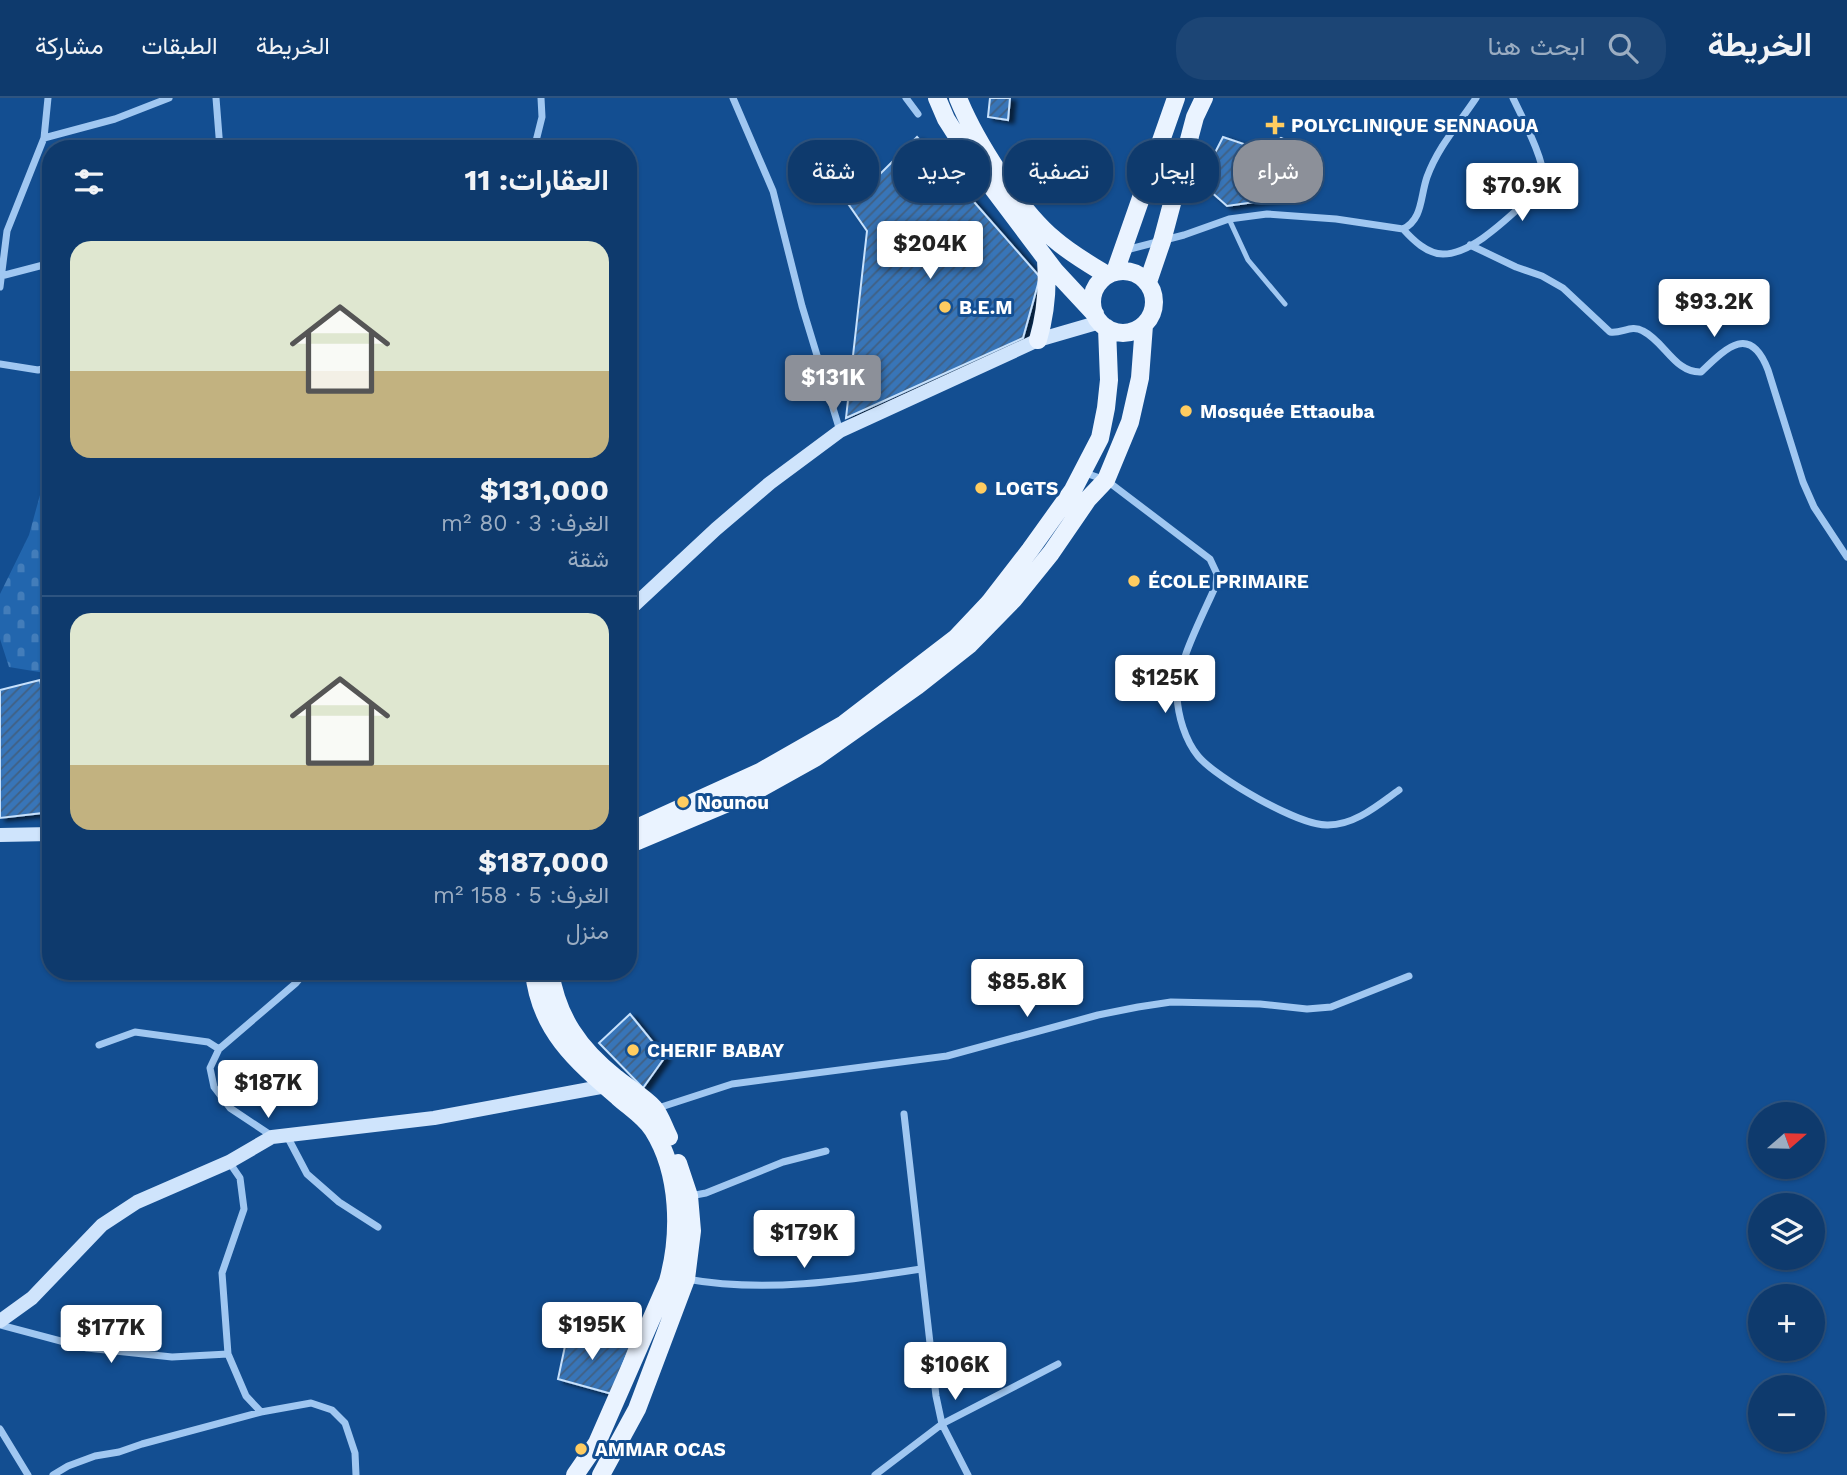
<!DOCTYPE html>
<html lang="ar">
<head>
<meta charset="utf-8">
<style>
  :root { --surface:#0e3a6d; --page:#1c4575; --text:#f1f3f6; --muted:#9badc2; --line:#2e5480; --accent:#8c9099 }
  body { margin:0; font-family:"Work Sans",Vazirmatn,sans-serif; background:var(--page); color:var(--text); direction:rtl; height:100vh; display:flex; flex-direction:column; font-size:26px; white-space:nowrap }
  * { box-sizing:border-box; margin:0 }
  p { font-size:23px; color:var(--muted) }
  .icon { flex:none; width:38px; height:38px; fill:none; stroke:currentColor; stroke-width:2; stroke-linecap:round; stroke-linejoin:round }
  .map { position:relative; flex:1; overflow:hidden; direction:ltr }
  .drawer { position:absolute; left:42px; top:42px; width:595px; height:840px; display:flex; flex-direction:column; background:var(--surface); border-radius:28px; box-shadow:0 2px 5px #0004,0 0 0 2px var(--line); direction:rtl }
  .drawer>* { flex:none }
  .guide { position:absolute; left:658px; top:42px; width:665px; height:63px; direction:rtl; display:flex; gap:14px }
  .needle { width:46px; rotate:70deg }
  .buttons { position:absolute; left:1748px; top:1004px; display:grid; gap:14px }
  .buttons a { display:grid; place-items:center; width:77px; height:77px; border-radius:50%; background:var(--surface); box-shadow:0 2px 5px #0004,0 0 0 2px var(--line); font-size:35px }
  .price { position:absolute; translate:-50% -60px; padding:0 16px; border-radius:7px; background:#fff; color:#222; font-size:23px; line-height:46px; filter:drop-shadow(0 2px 4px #0008) }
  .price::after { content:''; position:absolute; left:50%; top:42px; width:21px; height:16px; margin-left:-10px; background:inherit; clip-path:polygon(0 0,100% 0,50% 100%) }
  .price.current { background:var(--accent); color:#fff }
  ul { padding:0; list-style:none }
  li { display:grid; align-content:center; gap:14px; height:371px; padding:0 28px }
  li+li { border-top:2px solid var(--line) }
  li span { display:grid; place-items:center; height:217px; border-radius:21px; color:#555 }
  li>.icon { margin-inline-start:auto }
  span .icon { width:126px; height:126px; fill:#fffc; stroke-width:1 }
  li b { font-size:30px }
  h2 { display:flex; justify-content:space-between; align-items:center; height:84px; padding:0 28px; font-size:30px }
  .tag { padding:0 24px; border-radius:28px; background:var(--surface); box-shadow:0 2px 5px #0004,0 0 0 2px var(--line); font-size:24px; line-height:63px }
  .tag.current { background:var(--accent); color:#fff }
  header { display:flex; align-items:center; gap:42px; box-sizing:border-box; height:98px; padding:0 35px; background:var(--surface); border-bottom:2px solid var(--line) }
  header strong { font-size:33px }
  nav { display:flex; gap:38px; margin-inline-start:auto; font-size:24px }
  .search { width:490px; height:63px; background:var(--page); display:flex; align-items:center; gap:18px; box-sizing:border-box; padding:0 24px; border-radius:28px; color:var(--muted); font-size:26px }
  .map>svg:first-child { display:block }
</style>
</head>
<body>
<header>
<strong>الخريطة</strong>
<div class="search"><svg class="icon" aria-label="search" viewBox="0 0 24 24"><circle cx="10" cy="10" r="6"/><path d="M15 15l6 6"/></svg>ابحث هنا</div>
<nav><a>الخريطة</a><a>الطبقات</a><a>مشاركة</a></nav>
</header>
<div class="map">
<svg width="1847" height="1377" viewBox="0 0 1847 1377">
  <defs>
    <pattern id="cemetery-stones" width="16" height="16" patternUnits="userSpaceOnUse" patternTransform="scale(1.75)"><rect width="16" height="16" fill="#2266ae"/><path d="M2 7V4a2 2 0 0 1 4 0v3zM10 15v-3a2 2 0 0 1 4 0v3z" fill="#437dba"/></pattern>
    <pattern id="building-hatch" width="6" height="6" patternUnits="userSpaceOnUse" patternTransform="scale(1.75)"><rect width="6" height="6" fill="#3775b8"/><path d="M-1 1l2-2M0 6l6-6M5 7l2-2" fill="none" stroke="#426082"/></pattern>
    <filter id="shadow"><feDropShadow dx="5.5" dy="3" stdDeviation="2" flood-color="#0009"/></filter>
  </defs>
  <rect width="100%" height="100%" fill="#134e91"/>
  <path fill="url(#cemetery-stones)" d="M51,357V576L9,569L0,541V496L29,437Z"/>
  <path fill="url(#building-hatch)" stroke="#c7e1fc" stroke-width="2" filter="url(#shadow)" d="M990,0H1010L1008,22L988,19Z
    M917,39L1040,179L1023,240L846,320L867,133L849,107Z
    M1223,39L1264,53L1281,40L1307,52L1305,70L1283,100L1227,108L1200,84Z
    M40,582L51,633V714L0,720V592Z
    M630,916L665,959L643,990L599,945Z
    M568,1234L630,1248L612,1296L558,1281Z"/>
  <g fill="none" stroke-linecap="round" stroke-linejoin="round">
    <path stroke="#a0c7f1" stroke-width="5" d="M1229,121L1248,162L1285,206"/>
    <path stroke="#a0c7f1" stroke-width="7" d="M216,0L220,51
      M733,0L773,93L802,208L840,333
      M906,0L918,16
      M44,40L115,21L169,0
      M534,51L542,19L541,0
      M1403,131C1413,142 1427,156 1443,156C1475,156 1513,114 1537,94C1537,94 1543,86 1543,85C1548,68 1521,17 1513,0
      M1470,147L1516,169L1542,178L1563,190L1610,234C1622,236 1631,226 1643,233C1665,244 1675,275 1701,274C1726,250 1750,225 1768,272L1803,384L1814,409L1847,459
      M1126,152L1184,137L1229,121L1267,116L1336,121L1403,131C1423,121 1420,99 1427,79C1438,49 1458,27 1476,0
      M1,178L51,165
      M0,189L7,133L44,40L48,0
      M0,266L38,272L51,269
      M1082,374L1106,382L1210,461L1217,476L1216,487C1203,517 1176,567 1177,598C1178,618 1185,642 1198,658C1216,680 1299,728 1328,727C1355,727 1378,707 1399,692
      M99,947L135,934L208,944L219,951
      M655,1011L732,986L947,958L1098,917L1138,909L1171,904L1260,906L1307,911L1331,909L1409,878
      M904,1016L936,1298L942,1326L968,1377
      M272,1038L230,1010L214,989L210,970L219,951L296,885L306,873
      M287,1038L307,1076L339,1104L378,1129
      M229,1064L240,1080L244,1111L222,1175L228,1256L246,1298L261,1314
      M690,1098L706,1095L783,1064L826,1053
      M686,1181C764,1195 844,1183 921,1171
      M0,1227L87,1250L172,1259L228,1256
      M0,1331L28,1377
      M53,1377L68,1368L95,1358L119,1354L142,1346L261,1314L311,1305L332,1312L345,1325L355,1355L356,1377
      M875,1377L942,1326L1058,1266"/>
    <path stroke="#cfe4fc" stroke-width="14" d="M628,513L716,431L770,385L840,333L1038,242L1100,224
      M0,737L51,736
      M0,1223L32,1200L102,1127L137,1104L229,1064L272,1039L434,1020L606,988"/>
    <path stroke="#eaf3ff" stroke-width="18" d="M937,0L946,21L976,68L1055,173L1095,216
      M958,0C975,42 1019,112 1054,141C1070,155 1089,166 1107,177
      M1092 204a31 31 0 1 1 62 0a31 31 0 1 1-62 0Z
      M1115,174L1176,0
      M1148,184L1162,143L1195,19L1204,0
      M1038,242C1046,215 1048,190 1046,162
      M628,734L760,674L844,626L956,540L989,505L1030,452L1073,392L1100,340L1106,310L1109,282L1107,230
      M628,747L754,694L815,660L917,588L969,547L1013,502L1051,455L1088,401L1106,382L1130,324L1140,280L1144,227
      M534,873C539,931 576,963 618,999C629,1009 645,1019 653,1032C680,1075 681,1136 668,1183L597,1345L575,1377
      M550,873C557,919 579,951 616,980C628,990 644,999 654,1010C661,1018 664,1030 669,1039
      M601,1377L637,1311L686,1181L692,1133L689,1098L678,1065"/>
  </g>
  <g fill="#ffcc60" stroke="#134e91" stroke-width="2.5">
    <path d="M1271.5 16.5h7v7h7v7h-7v7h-7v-7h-7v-7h7z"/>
    <circle cx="945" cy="209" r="7"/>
    <circle cx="1186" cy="313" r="7"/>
    <circle cx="981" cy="390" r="7"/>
    <circle cx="1134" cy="483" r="7"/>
    <circle cx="683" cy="704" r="7"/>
    <circle cx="633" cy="952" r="7"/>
    <circle cx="581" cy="1351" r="7"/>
  </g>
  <g text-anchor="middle" stroke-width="6" stroke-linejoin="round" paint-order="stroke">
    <g font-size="19" font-weight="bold" fill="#fff" stroke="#134e91" text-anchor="start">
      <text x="1291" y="34">POLYCLINIQUE SENNAOUA</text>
      <text x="959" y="216">B.E.M</text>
      <text x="1200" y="320">Mosquée Ettaouba</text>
      <text x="995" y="397">LOGTS</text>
      <text x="1148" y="490">ÉCOLE PRIMAIRE</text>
      <text x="697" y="711">Nounou</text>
      <text x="647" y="959">CHERIF BABAY</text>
      <text x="595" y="1358">AMMAR OCAS</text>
    </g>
  </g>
</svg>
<div class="buttons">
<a><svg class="needle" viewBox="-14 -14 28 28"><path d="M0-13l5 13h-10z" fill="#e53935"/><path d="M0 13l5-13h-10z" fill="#9badc2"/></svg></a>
<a><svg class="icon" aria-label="layers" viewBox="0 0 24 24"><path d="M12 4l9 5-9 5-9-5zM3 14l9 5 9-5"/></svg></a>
<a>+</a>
<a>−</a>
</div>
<b class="price" style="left:1522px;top:125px">$70.9K</b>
<b class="price" style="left:930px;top:183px">$204K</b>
<b class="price" style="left:1714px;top:241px">$93.2K</b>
<b class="price current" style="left:833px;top:317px">$131K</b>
<b class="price" style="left:1165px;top:617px">$125K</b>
<b class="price" style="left:1027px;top:921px">$85.8K</b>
<b class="price" style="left:268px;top:1022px">$187K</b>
<b class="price" style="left:804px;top:1172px">$179K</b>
<b class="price" style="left:592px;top:1264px">$195K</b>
<b class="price" style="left:111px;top:1267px">$177K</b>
<b class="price" style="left:955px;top:1304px">$106K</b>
<div class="guide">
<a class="tag current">شراء</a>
<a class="tag">إيجار</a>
<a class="tag">تصفية</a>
<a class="tag">جديد</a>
<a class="tag">شقة</a>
</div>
<section class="drawer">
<h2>العقارات: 11<svg class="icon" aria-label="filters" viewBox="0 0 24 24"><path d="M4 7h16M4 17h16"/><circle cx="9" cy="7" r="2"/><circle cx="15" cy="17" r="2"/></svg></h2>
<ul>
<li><span style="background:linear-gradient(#dfe7d0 60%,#c2b280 0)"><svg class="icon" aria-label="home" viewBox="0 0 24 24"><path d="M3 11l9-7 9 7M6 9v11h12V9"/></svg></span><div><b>$131,000</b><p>الغرف: 3 · 80 m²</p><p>شقة</p></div></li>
<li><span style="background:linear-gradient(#dfe7d0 70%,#c2b280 0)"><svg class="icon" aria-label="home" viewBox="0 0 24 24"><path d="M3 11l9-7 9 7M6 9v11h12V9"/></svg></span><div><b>$187,000</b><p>الغرف: 5 · 158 m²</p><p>منزل</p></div></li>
</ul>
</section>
</div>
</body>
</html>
